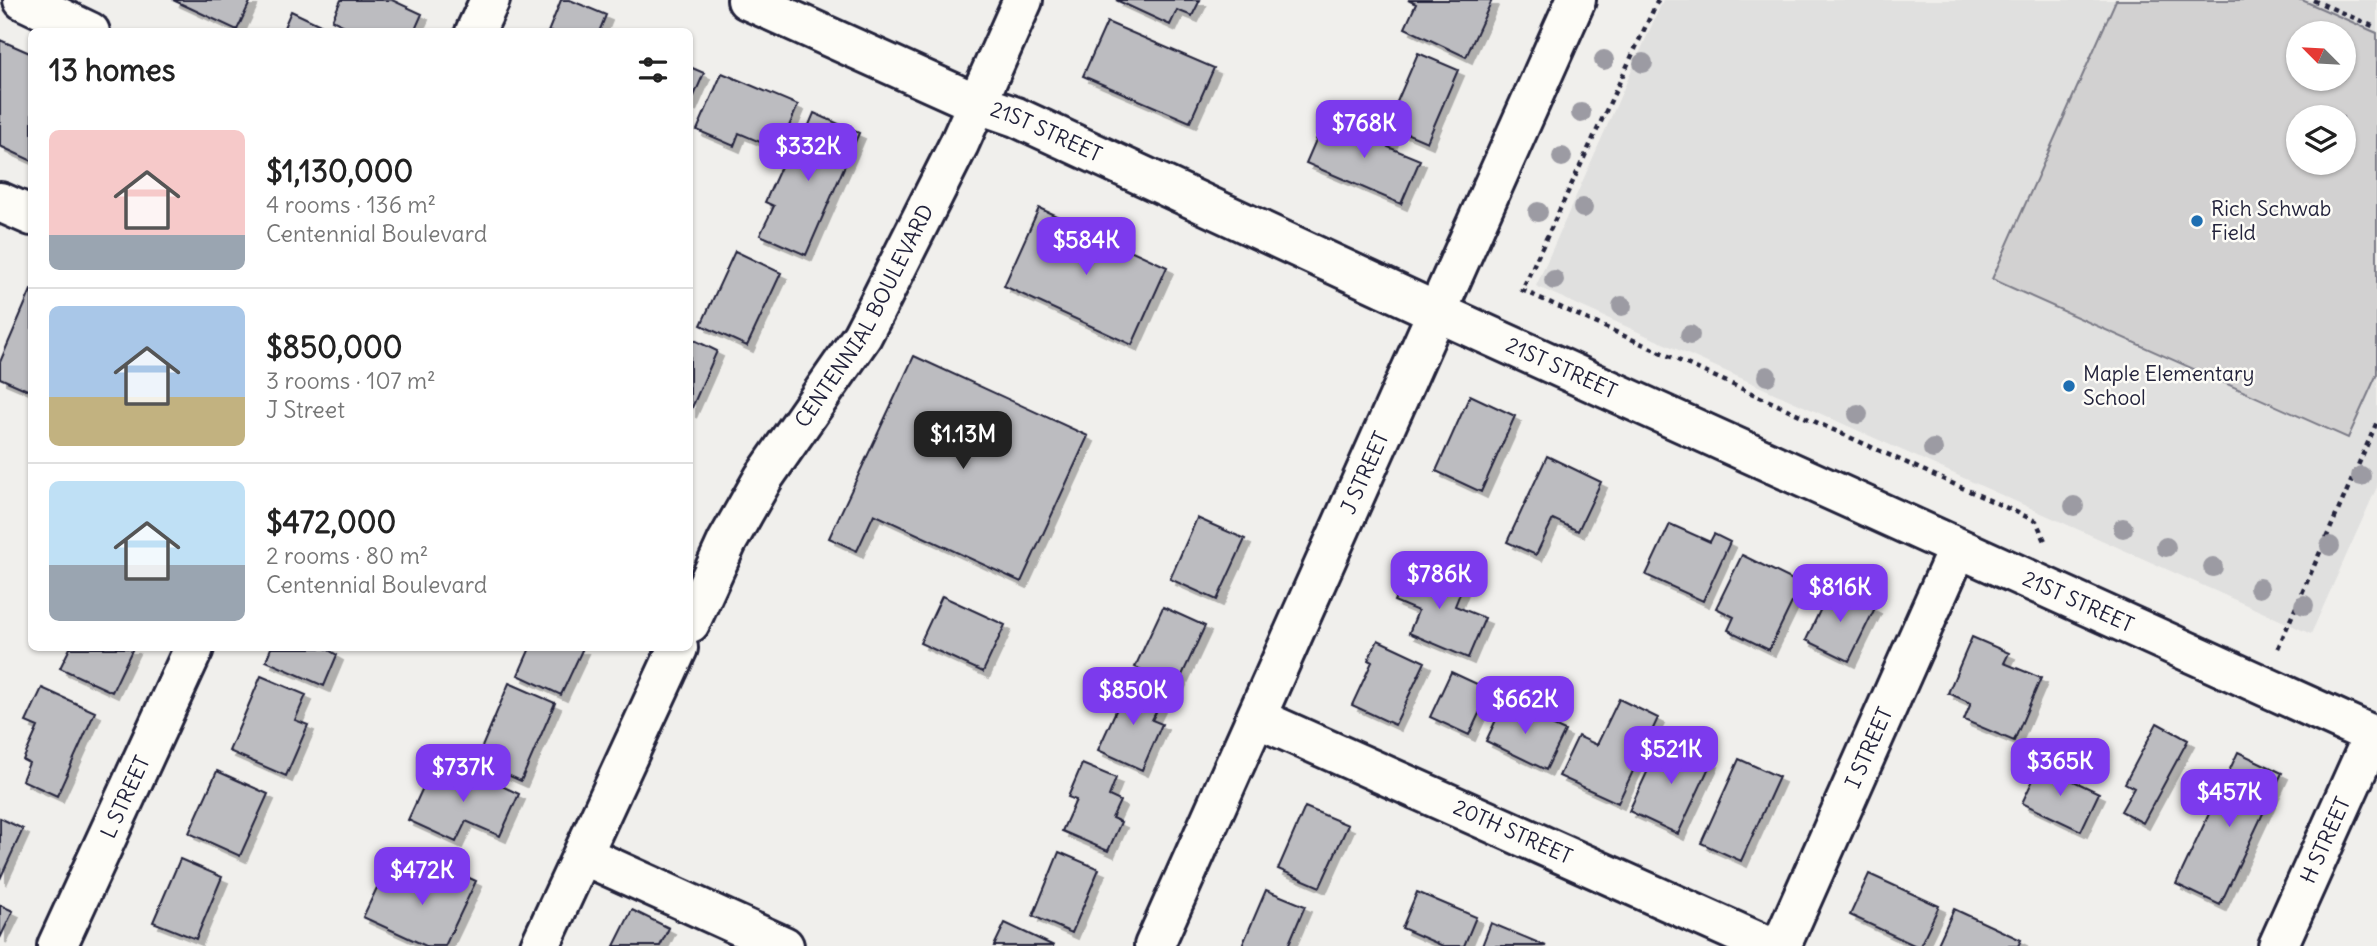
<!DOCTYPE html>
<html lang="en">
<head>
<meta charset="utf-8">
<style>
  :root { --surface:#fff; --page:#f2f2f2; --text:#222; --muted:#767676; --line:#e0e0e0; --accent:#7c3aed }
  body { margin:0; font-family:Delius,sans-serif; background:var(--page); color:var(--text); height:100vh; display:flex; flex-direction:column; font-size:26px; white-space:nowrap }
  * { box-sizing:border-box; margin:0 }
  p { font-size:23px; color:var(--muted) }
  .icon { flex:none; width:38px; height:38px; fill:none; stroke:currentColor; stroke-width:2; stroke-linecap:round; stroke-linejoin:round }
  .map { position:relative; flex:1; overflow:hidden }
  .panel { position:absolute; left:28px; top:28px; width:665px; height:623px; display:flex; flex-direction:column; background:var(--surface); border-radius:10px; box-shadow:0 2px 5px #0004 }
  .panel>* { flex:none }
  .needle { width:46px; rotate:294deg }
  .fabs { position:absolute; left:2286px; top:21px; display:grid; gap:14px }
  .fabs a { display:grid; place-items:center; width:70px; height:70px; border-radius:50%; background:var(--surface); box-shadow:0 2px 5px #0004; font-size:35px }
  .price { position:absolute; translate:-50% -60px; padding:0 16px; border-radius:14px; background:var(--accent); color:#fff; font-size:23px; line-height:46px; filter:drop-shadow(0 2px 4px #0008) }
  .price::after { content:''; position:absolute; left:50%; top:42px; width:21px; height:16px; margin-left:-10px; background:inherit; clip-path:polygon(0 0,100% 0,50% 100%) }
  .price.current { background:#222; color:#fff }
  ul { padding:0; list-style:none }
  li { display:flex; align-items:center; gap:21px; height:175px; padding:0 21px }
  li+li { border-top:2px solid var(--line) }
  li span { display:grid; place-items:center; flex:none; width:196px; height:140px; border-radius:10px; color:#555 }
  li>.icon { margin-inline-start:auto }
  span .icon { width:84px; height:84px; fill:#fffc; stroke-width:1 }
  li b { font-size:30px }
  h2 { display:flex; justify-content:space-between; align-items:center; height:84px; padding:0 21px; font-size:30px }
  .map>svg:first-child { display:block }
</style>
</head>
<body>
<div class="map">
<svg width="2377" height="946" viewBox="0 0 2377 946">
  <defs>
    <filter id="shadow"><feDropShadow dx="6" dy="6" stdDeviation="0" flood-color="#0004"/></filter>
  </defs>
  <rect width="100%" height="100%" fill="#f0efec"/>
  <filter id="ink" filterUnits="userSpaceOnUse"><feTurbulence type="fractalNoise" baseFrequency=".0143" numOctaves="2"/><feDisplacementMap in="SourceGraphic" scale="14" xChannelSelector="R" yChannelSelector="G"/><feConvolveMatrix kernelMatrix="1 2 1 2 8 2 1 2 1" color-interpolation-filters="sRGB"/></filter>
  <g filter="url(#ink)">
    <path fill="#e0e0df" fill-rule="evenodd" d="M1663,0H2377V487L2311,634L1536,286ZM2298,33H2343V79H2298ZM2298,117H2343V163H2298Z"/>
    <path fill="#d2d1d1" stroke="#7a7a86" stroke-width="2" fill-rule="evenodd" d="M2116,0H2302L2377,33V374L2348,438L1992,279ZM2298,33H2343V79H2298ZM2298,117H2343V163H2298Z"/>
    <path fill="#bcbcc0" stroke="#22223b" stroke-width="2" filter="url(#shadow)" d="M173,0H251L237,30Z
      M341,0H392L422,14L414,32H357L332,20Z
      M561,0H570L606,15L599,32H548Z
      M1116,0H1200L1192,16L1177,10L1170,25Z
      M1408,0H1492L1466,57L1405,28L1416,4Z
      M291,11L335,32H282Z
      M1107,22L1214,68L1190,122L1083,76Z
      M0,40L32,54V161L0,146Z
      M1418,53L1458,70L1427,142L1387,125Z
      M690,67L704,73L690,105Z
      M722,73L798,105L779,150L739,133L734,146L697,130Z
      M814,113L859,133L806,255L760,235L774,206L765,202L793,140L801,144Z
      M1325,119L1355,132L1359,122L1393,137L1388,147L1420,160L1401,204L1306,163Z
      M1039,208L1167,267L1132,345L1004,286Z
      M735,251L781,273L747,346L701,325Z
      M31,290H32V392L0,378V362Z
      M690,338L717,351L690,412Z
      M914,356L1088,436L1021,582L874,514L857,551L829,538Z
      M1470,395L1515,416L1481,492L1436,471Z
      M1547,456L1601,482L1578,531L1553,519L1536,555L1507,542Z
      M1197,518L1245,539L1217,600L1170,579Z
      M1670,524L1710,542L1714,534L1730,542L1703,601L1646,575Z
      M1742,555L1801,584L1769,650L1728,630L1734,617L1716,608Z
      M1410,564L1463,586L1455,606L1485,618L1468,658L1409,633L1418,611L1394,601Z
      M1831,587L1875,608L1849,661L1806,640Z
      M942,596L1005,625L983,672L920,643Z
      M1163,607L1205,626L1177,686L1135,667Z
      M1972,637L2009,653L2004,663L2041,678L2014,741L1964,720L1971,703L1948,693Z
      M1378,640L1425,662L1395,725L1352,705L1372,662L1368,660Z
      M70,648H133L112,692L60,668Z
      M271,648H325L337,655L324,686L266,661Z
      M530,648H583L561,695L518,675Z
      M1451,672L1490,690L1469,735L1430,717Z
      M261,676L306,695L295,720L308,725L286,776L229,751Z
      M1129,682L1163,698L1152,720L1162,724L1142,770L1098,750Z
      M509,683L555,703L521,781L476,761Z
      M42,688L95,712L57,796L22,780L29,763L23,760L38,727L26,722Z
      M1619,699L1658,718L1618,803L1559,776L1578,736L1597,745Z
      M1504,703L1565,731L1546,770L1486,741Z
      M2157,723L2188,740L2143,823L2121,811L2134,788L2125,783Z
      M1663,738L1712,761L1678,834L1629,811Z
      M2238,752L2282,773L2220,905L2176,884Z
      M1739,759L1779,777L1741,861L1701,843Z
      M449,761L519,794L500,836L466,821L456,842L408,820L425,783L437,788Z
      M1082,764L1116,778L1109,796L1120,801L1112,818L1121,822L1108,851L1062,831L1076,800L1068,797Z
      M2040,765L2099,793L2081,831L2022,803Z
      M217,771L268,794L240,856L189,833Z
      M1305,807L1348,825L1320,887L1278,869Z
      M0,818L23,829L0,879Z
      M1059,852L1099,869L1072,933L1033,916Z
      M180,859L222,877L196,939L153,922Z
      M439,864L476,881L445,946H426L363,917L383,875L425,894Z
      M1869,874L1939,906L1920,946H1916L1850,915Z
      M1266,890L1305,906L1288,946H1242Z
      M1417,892L1476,917L1464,946H1443L1402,928Z
      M0,905L13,911L0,938Z
      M1954,909L2021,940L2018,946H1937Z
      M632,910L669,928L660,946H614Z
      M1005,923L1054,946H994Z
      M1491,923L1546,946H1482Z"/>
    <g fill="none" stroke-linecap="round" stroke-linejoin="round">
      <defs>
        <g id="minor">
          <path d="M23,0L90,32"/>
          <path id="s1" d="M747,0L976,103L1016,117L1437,312L2377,737"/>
          <path d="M475,32L490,0"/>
          <path d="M0,202L32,216"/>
          <path id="s2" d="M690,623L727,542L764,477L862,336L875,311L959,144L1023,0"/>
          <path id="s3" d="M1257,718L1768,946"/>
          <path d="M583,855L784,946"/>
          <path id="s4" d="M57,946L194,648"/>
          <path d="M540,946L678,648"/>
          <path id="s5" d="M1154,946L1576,0"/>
          <path id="s6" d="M1781,946L1958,548"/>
          <path id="s7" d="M2278,946L2373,735"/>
        </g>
      </defs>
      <use href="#minor" stroke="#22223b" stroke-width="44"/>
      <path stroke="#22223b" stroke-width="4.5" stroke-dasharray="5 5" stroke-linecap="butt" d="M1658,0L1522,290L2036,521L2046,543
        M2313,0L2377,28
        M2278,648L2377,422"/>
      <use href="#minor" stroke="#fdfcf7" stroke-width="38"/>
    </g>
    <g fill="#9c9ba3">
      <circle cx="1604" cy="60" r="10"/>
      <circle cx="1643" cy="63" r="10"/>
      <circle cx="1581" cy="113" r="10"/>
      <circle cx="1562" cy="157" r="10"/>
      <circle cx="1583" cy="208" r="10"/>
      <circle cx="1538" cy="212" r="10"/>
      <circle cx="1554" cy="280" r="10"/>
      <circle cx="1622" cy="306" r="10"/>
      <circle cx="1690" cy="335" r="10"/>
      <circle cx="1767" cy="376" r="10"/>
      <circle cx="1858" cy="414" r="10"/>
      <circle cx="1933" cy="449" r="10"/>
      <circle cx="2361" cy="476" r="10"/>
      <circle cx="2074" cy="506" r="10"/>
      <circle cx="2123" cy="528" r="10"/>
      <circle cx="2330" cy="546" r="10"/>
      <circle cx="2166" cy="547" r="10"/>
      <circle cx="2213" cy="567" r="10"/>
      <circle cx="2259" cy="588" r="10"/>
      <circle cx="2304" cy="605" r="10"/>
    </g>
  </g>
  <g fill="#1f6fb2" stroke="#fdfcf7" stroke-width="2.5">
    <circle cx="2197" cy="221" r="7"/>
    <circle cx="2069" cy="386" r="7"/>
  </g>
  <g text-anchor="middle" stroke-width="5" stroke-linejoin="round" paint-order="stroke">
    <g font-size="21" fill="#22223b" stroke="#fdfcf7">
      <text dy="7" stroke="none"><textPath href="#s1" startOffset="327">21ST STREET</textPath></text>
      <text dy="7" stroke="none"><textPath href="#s2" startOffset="354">CENTENNIAL BOULEVARD</textPath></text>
      <text dy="7" stroke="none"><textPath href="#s1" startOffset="894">21ST STREET</textPath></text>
      <text dy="7" stroke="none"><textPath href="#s5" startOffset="518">J STREET</textPath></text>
      <text dy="7" stroke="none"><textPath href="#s1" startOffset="1461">21ST STREET</textPath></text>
      <text dy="7" stroke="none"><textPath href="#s6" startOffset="217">I STREET</textPath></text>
      <text dy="7" stroke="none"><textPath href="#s4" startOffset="164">L STREET</textPath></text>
      <text dy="7" stroke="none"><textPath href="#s3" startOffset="280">20TH STREET</textPath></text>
      <text dy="7" stroke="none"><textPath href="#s7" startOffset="116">H STREET</textPath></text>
    </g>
    <g font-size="21" fill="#22223b" stroke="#fdfcf7" text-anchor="start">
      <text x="2211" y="216">Rich Schwab<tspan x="2211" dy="24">Field</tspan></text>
      <text x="2083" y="381">Maple Elementary<tspan x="2083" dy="24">School</tspan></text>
    </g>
  </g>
</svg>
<div class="fabs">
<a><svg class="needle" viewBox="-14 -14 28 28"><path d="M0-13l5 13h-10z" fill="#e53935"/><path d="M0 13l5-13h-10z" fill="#767676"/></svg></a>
<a><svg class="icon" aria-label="layers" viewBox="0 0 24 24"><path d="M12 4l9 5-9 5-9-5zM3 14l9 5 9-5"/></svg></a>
</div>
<b class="price" style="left:1364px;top:160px">$768K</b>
<b class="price" style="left:808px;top:183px">$332K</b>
<b class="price" style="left:1086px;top:277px">$584K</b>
<b class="price current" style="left:963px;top:471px">$1.13M</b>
<b class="price" style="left:1439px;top:611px">$786K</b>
<b class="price" style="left:1840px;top:624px">$816K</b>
<b class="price" style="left:1133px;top:727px">$850K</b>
<b class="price" style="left:1525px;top:736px">$662K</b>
<b class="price" style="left:1671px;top:786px">$521K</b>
<b class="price" style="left:2060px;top:798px">$365K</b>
<b class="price" style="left:463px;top:804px">$737K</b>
<b class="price" style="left:2229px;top:829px">$457K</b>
<b class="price" style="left:422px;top:907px">$472K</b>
<section class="panel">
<h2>13 homes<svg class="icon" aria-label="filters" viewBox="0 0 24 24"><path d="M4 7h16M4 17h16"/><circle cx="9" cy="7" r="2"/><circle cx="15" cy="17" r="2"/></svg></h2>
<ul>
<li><span style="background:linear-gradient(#f6c9c9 75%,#9aa5b1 0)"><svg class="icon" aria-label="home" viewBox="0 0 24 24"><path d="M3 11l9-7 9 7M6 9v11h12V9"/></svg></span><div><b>$1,130,000</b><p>4 rooms · 136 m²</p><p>Centennial Boulevard</p></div></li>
<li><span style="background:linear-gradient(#a9c7e8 65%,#c2b280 0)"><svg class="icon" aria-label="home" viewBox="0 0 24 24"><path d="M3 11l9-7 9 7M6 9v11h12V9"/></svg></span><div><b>$850,000</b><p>3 rooms · 107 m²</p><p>J Street</p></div></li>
<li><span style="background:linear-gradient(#bfe0f5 60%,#9aa5b1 0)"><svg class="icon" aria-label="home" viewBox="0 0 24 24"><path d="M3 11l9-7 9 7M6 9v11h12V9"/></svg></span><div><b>$472,000</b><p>2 rooms · 80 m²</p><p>Centennial Boulevard</p></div></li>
</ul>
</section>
</div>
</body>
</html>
